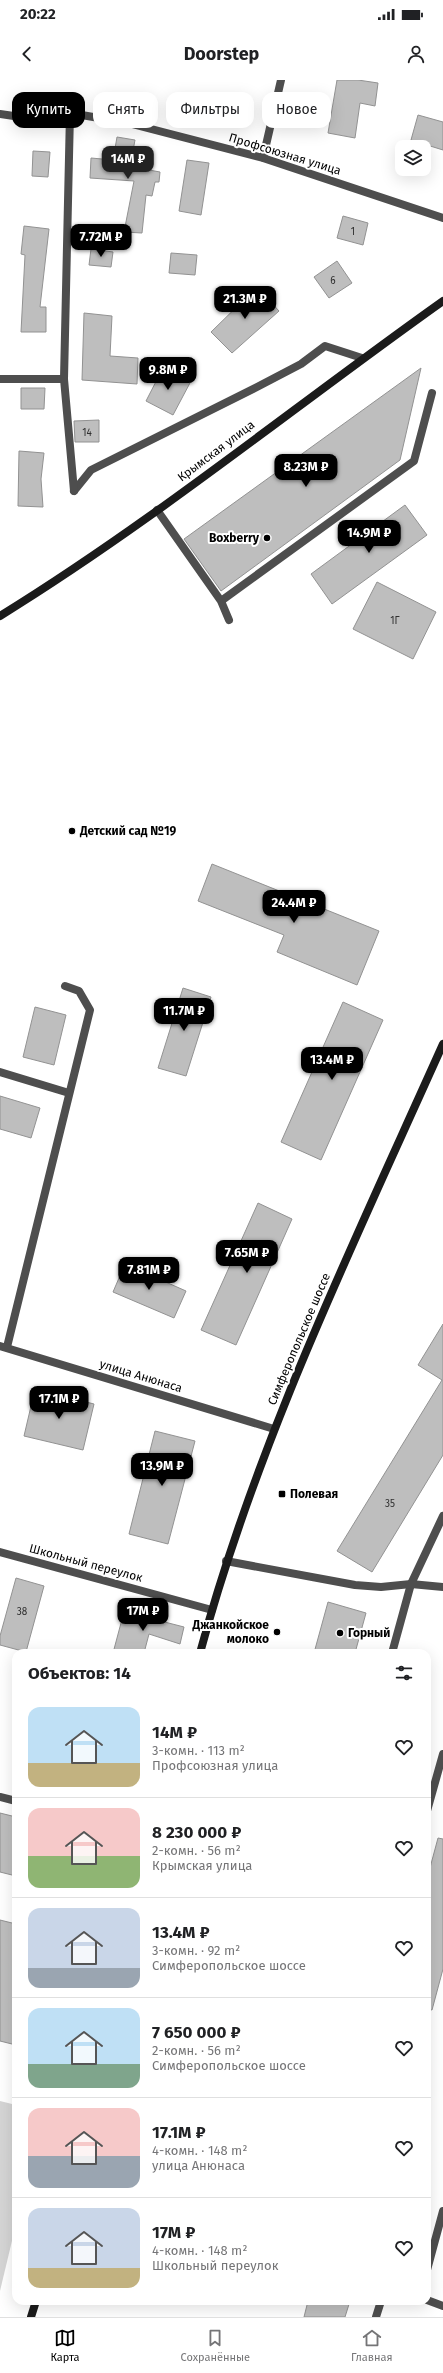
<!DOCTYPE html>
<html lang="ru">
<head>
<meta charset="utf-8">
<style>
  :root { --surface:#fff; --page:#f2f2f2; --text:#202124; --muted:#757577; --line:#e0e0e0; --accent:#000 }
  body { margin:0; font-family:"Fira Sans",sans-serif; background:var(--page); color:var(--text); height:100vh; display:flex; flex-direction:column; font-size:15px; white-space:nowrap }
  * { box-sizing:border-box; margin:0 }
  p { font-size:13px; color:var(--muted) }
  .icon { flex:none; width:22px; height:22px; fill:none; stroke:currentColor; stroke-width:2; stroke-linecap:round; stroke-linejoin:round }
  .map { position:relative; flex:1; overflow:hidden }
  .drawer { position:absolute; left:12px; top:1569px; width:419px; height:656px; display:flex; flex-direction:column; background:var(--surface); border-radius:12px; box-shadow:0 4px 16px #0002 }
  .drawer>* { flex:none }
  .top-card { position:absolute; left:12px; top:12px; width:419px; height:36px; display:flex; gap:8px }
  .buttons { position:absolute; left:395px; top:60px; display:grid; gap:8px }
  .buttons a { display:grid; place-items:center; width:36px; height:36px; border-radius:8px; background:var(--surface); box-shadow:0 4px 16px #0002; font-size:20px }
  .price { position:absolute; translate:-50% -34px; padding:0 9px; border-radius:8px; background:var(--accent); color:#fff; font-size:13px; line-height:26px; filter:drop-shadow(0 1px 2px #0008) }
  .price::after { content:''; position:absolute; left:50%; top:24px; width:12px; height:9px; margin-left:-6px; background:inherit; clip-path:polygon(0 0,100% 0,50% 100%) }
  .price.current { background:#222; color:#fff }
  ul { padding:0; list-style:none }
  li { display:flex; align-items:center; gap:12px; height:100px; padding:0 16px }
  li+li { border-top:1px solid var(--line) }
  li span { display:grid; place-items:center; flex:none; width:112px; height:80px; border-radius:12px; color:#555 }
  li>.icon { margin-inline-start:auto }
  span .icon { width:48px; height:48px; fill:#fffc; stroke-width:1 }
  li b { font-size:17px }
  h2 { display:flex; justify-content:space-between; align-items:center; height:48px; padding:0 16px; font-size:17px }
  .pill { padding:0 14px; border-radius:12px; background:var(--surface); box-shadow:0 4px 16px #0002; font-size:14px; line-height:36px }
  .pill.current { background:var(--accent); color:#fff }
  .status { display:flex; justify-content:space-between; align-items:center; height:28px; padding:0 20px; background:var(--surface); direction:ltr }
  .status svg { height:11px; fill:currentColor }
  header { display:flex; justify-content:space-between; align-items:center; height:52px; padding:0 16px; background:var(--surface); font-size:18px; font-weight:700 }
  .menu { display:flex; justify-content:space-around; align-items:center; height:56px; border-top:1px solid var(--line); background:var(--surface); font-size:11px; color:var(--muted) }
  .menu a { display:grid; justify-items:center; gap:2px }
  .menu .current { color:var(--accent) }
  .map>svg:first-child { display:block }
</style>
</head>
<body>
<div class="status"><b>20:22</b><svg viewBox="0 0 49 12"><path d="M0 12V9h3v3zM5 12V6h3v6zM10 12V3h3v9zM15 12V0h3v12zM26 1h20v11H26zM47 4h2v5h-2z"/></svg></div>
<header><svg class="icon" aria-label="back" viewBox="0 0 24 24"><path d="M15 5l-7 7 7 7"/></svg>Doorstep<svg class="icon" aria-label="person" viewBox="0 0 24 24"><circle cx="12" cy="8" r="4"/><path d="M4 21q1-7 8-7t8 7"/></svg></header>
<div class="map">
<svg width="443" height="2237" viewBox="0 0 443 2237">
  <rect width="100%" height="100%" fill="#fff"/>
  <path fill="#d5d5d5" d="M0,2021L16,2025V2144L0,2211Z"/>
  <path fill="#bebebe" stroke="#929292" d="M337,0H358L378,3L375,26L360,23L355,58L328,53Z
    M418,35L443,42V70L411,60Z
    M117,57L135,60L130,87L136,88L137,78L150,80L149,90L160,92L159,102H155L152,116L146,115L142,153L124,152L134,101L90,98L91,78L113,80Z
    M33,71L50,72L48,97L32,96Z
    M187,80L209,83L201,135L179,131Z
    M343,136L368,143L363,165L337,158Z
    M24,146L49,149L40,227H46V252H21L25,175L21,174Z
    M91,169L113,172L111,187L89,185Z
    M171,173L197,175L195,195L169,193Z
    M337,181L352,203L329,218L314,197Z
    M257,207L279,231L232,273L211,252Z
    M84,233L112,236L110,276L138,278L137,304L82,300Z
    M164,286L191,301L173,335L146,321Z
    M421,288L400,380L221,511L184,459Z
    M21,308H45L44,329H21Z
    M99,340V362H75L74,341Z
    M19,371L44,373L41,399L43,427L18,426Z
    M405,425L427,455L332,524L311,494Z
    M377,502L436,532L413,579L353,549Z
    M212,784L379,851L357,905L277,872L284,855L198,821Z
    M183,908L211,917L186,996L158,988Z
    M343,922L383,940L321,1080L281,1062Z
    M35,927L66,935L54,985L23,977Z
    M0,1016L40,1028L31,1058L0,1049Z
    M258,1123L292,1139L236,1265L201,1250Z
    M125,1184L186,1211L174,1238L113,1212Z
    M443,1244V1375L372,1492L337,1471L442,1300L418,1285Z
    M35,1309L94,1324L83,1370L24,1356Z
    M155,1351L195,1361L168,1464L129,1454Z
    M16,1498L44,1506L26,1572L0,1565V1556Z
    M328,1522L366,1533L355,1573H314Z
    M125,1528L154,1536L153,1539L184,1547L180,1564L149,1554L144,1573H113Z
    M0,1733L16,1737V1796L0,1792Z
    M438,1758L443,1759V1889L432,1930L427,1929V1799Z
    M0,1840L16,1844V1965L0,1961Z
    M308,2221H350L345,2237H304Z"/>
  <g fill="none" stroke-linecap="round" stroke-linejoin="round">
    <path stroke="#4e4e4e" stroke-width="8" d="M74,411L91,390L257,307L301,284L325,266L362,278
      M157,430L221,521L414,381L432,313
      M221,521L229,540
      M7,1267L90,930L79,911L65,906
      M392,1573L411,1504L443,1436
      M427,1731L443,1674
      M427,2190L443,2131
      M376,2237L381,2221"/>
    <path stroke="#4e4e4e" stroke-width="8" d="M70,33L64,299L74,411
      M0,34L34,39L70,33L128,43L263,78L443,138
      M263,78L281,0
      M0,299H64
      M0,992L69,1013
      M0,1266L274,1349
      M0,1472L212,1530
      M226,1481L355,1505L381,1507L411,1504L443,1507
      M0,1717L16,1721
      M427,2220L443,2226"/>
    <path stroke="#1b1b1b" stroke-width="8" d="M0,536C154,441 295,326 443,221
      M200,1573C257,1361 354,1163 443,964
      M31,2237L36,2221"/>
  </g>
  <g fill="#000" stroke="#fff" stroke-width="1.5">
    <circle cx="267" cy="458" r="4"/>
    <circle cx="72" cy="751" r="4"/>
    <rect x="278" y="1410" width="8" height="8" rx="2"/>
    <circle cx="277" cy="1552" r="4"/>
    <circle cx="340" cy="1553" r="4"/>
  </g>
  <g text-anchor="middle" stroke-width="4" stroke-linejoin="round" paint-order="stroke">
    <g font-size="10" fill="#303030">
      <text x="353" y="155">1</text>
      <text x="333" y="204">6</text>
      <text x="87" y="356">14</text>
      <text x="395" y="544">1Г</text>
      <text x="390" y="1427">35</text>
      <text x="22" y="1535">38</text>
    </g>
    <g font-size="12" fill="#000" stroke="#fff">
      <text transform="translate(285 74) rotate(17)" y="4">Профсоюзная улица</text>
      <text transform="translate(216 371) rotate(-37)" y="4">Крымская улица</text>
      <text transform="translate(299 1259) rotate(-67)" y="4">Симферопольское шоссе</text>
      <text transform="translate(141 1296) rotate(17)" y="4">улица Анюнаса</text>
      <text transform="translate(86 1483) rotate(15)" y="4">Школьный переулок</text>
    </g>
    <g font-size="12" font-weight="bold" fill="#000" stroke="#fff" text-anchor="start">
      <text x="259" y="462" text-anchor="end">Boxberry</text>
      <text x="80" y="755">Детский сад №19</text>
      <text x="290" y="1418">Полевая</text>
      <text x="269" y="1549" text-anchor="end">Джанкойское<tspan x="269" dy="14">молоко</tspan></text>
      <text x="348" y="1557">Горный</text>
    </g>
  </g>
</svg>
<div class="buttons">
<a><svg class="icon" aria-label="layers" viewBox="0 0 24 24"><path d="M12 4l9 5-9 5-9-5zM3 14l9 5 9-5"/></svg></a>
</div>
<b class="price current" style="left:128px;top:100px">14M ₽</b>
<b class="price" style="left:101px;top:178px">7.72M ₽</b>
<b class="price" style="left:245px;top:240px">21.3M ₽</b>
<b class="price" style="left:168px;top:311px">9.8M ₽</b>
<b class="price" style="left:306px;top:408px">8.23M ₽</b>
<b class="price" style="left:369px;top:474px">14.9M ₽</b>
<b class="price" style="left:294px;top:844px">24.4M ₽</b>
<b class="price" style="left:184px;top:952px">11.7M ₽</b>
<b class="price" style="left:332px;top:1001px">13.4M ₽</b>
<b class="price" style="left:247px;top:1194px">7.65M ₽</b>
<b class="price" style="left:149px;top:1211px">7.81M ₽</b>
<b class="price" style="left:59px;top:1340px">17.1M ₽</b>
<b class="price" style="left:162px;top:1407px">13.9M ₽</b>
<b class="price" style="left:143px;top:1552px">17M ₽</b>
<div class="top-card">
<a class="pill current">Купить</a>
<a class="pill">Снять</a>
<a class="pill">Фильтры</a>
<a class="pill">Новое</a>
</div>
<section class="drawer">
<h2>Объектов: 14<svg class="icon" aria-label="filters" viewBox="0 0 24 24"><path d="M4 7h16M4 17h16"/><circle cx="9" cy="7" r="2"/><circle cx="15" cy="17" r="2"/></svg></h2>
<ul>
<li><span style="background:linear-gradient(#bfe0f5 70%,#c2b280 0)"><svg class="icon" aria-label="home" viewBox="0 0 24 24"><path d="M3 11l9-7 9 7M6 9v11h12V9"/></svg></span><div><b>14M ₽</b><p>3-комн. · 113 m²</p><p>Профсоюзная улица</p></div><svg class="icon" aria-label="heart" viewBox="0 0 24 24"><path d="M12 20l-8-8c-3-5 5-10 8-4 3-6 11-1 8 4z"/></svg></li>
<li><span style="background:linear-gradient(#f6c9c9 60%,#8fb573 0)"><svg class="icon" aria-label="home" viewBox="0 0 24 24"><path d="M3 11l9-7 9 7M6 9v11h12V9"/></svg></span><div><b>8 230 000 ₽</b><p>2-комн. · 56 m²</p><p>Крымская улица</p></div><svg class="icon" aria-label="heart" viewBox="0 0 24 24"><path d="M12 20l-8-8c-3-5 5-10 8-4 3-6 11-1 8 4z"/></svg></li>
<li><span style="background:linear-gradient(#c9d6e8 75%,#9aa5b1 0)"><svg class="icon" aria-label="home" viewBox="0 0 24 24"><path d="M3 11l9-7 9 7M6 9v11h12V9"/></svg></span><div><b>13.4M ₽</b><p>3-комн. · 92 m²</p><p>Симферопольское шоссе</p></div><svg class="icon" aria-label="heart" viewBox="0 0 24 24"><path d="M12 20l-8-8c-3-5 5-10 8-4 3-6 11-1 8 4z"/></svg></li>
<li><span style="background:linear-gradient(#bfe0f5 70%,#7fa58c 0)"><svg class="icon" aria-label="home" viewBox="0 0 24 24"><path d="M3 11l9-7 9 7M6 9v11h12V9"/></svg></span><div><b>7 650 000 ₽</b><p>2-комн. · 56 m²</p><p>Симферопольское шоссе</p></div><svg class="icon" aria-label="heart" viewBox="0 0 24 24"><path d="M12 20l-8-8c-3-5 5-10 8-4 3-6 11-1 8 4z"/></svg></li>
<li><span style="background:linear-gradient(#f6c9c9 60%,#9aa5b1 0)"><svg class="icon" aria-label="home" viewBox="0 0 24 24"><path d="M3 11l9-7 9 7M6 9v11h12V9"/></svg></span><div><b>17.1M ₽</b><p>4-комн. · 148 m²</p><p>улица Анюнаса</p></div><svg class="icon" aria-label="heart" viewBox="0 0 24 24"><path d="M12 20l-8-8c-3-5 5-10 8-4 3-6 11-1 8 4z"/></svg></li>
<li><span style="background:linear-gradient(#c9d6e8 75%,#c2b280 0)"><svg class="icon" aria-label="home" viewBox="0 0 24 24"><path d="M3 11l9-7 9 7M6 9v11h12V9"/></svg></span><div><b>17M ₽</b><p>4-комн. · 148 m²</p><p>Школьный переулок</p></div><svg class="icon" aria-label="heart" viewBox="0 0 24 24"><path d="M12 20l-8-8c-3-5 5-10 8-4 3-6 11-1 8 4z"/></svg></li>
</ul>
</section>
</div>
<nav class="menu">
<a class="current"><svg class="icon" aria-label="map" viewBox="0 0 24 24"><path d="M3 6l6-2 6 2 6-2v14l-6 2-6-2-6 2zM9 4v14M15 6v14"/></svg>Карта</a>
<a><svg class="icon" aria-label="saved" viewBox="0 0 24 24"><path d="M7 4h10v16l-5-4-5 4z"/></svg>Сохранённые</a>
<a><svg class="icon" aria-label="home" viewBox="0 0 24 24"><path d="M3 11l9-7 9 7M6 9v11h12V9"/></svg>Главная</a>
</nav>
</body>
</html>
